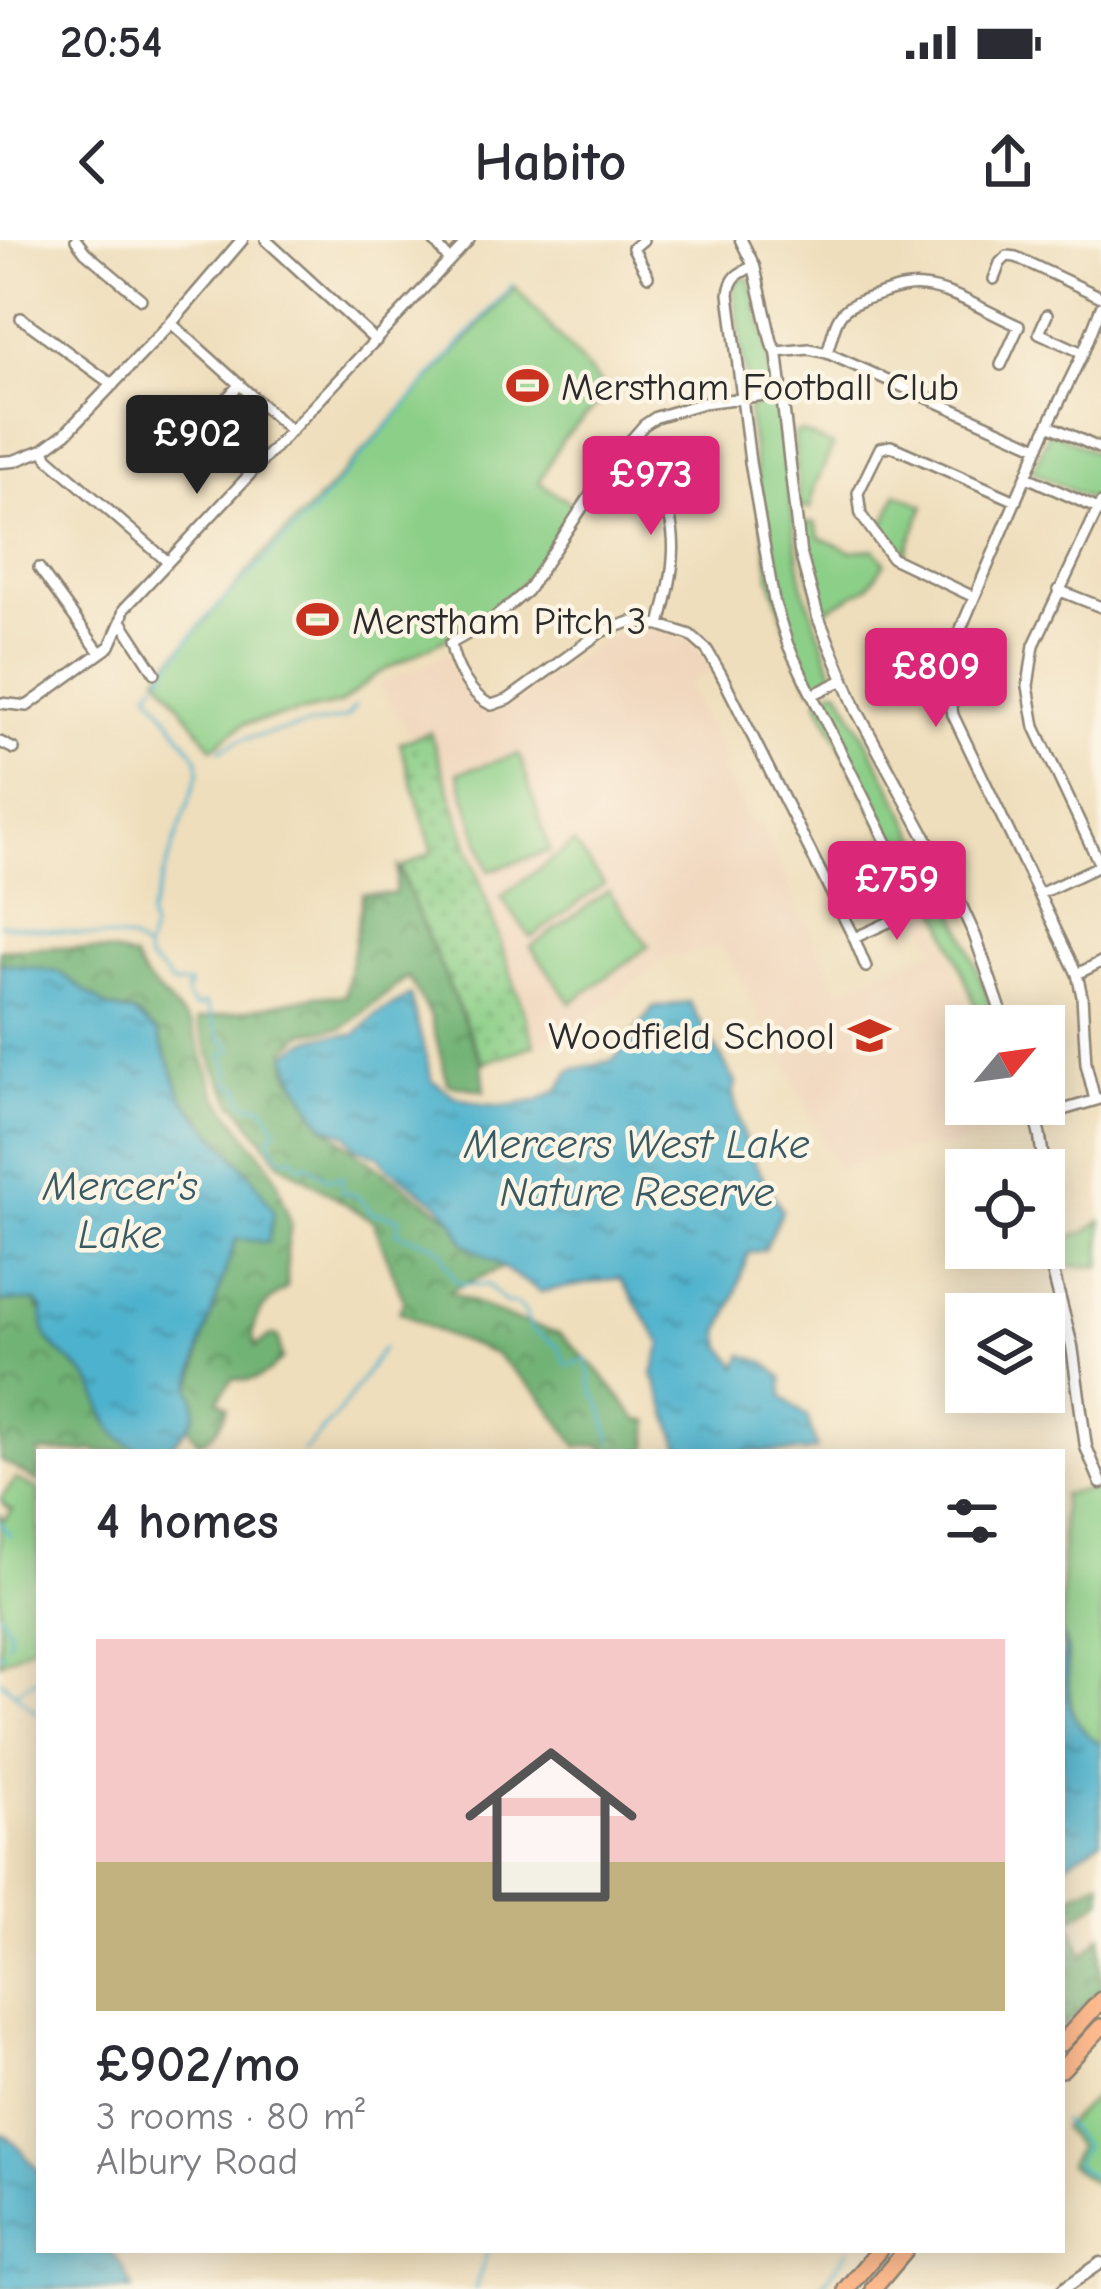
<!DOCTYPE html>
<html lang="en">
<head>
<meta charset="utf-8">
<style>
  :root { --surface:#fff; --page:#f2f2f3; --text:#2b2b33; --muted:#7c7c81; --line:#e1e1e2; --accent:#db2777 }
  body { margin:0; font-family:"Comic Neue",sans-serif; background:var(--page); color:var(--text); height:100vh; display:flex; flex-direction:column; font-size:45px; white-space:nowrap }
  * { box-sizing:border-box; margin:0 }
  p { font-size:39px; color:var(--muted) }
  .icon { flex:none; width:66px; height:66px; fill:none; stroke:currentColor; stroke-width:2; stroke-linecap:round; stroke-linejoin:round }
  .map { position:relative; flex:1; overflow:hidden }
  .sheet { position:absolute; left:36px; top:1209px; width:1029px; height:804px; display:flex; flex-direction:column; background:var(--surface); border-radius:0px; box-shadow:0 6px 30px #0003 }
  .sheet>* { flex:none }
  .needle { width:78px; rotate:61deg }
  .buttons { position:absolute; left:945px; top:765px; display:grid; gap:24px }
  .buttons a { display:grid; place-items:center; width:120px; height:120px; border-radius:0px; background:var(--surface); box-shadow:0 6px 30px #0003; font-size:60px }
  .price { position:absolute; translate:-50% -102px; padding:0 27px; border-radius:12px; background:var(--accent); color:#fff; font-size:39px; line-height:78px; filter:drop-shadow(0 3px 6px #0008) }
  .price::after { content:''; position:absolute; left:50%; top:72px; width:36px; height:27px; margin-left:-18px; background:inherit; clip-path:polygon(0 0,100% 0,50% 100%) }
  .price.current { background:#222; color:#fff }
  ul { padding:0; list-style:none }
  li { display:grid; align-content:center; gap:24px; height:636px; padding:0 60px }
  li+li { border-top:3px solid var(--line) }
  li span { display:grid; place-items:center; height:372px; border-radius:0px; color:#555 }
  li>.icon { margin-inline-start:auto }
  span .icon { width:216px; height:216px; fill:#fffc; stroke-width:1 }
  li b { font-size:51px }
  h2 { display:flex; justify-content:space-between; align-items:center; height:144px; padding:0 60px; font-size:51px }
  .status { display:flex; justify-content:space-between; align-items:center; height:84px; padding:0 60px; background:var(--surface); direction:ltr }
  .status svg { height:33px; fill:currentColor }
  header { display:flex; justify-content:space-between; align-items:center; height:156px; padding:0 60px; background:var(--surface); font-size:54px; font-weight:700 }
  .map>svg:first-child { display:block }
</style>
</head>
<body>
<div class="status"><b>20:54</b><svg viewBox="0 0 49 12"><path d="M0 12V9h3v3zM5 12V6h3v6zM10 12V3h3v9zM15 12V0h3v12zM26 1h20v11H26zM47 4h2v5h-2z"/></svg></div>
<header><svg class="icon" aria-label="back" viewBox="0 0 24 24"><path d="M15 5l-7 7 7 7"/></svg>Habito<svg class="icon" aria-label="share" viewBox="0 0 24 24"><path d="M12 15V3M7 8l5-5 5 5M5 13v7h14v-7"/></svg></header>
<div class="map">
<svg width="1101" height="2049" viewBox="0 0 1101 2049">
  <defs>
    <pattern id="forest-crowns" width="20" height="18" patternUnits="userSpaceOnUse" patternTransform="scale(3)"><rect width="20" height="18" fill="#71b274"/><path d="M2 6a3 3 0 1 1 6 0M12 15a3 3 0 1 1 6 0" fill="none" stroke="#5d915f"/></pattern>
    <pattern id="garden-dots" width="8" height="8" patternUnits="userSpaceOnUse" patternTransform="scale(3)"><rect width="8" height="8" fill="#8ccf88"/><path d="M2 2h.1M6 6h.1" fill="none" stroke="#73a86f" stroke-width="1.8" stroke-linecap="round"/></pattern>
    <pattern id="water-ripples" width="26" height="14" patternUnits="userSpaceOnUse" patternTransform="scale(3)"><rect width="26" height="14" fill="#4eb2cd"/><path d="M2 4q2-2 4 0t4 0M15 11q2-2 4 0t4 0" fill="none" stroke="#4191a7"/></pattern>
  </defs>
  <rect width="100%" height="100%" fill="#fcf5e5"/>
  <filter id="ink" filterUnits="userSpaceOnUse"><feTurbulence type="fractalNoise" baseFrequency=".00833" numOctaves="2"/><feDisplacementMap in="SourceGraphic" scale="24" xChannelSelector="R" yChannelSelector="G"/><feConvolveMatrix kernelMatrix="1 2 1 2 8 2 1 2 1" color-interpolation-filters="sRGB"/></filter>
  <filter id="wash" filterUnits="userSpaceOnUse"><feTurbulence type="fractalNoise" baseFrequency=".004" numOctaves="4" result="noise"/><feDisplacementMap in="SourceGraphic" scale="48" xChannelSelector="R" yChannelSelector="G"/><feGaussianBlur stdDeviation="2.7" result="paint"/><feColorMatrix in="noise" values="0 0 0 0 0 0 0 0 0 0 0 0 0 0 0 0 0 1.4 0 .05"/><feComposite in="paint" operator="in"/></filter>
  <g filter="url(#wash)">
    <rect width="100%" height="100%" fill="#efdebc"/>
    <path fill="#f0d6bc" d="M648,385L688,401L707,419L713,430L686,446L727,522L721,526L753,585L759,583L838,750L936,709L918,673L932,666L974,786H966V864H1000L1009,889L967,900L955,907L923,908L883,915L837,930L766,782L762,783L743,740L720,705L686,715L667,717L585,780L535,805L431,493L412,498L378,445L447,414L473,464L490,473L502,471L606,397Z"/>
    <path fill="#8ccf88" stroke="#5c7d5a" stroke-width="3" d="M745,37L750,39L766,103L772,146L747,148L734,49L737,40Z
      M515,47L609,153L562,200L539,242L577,268L519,349L487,377L376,435L340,464L244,484L212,508L158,435L262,316L324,254Z
      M771,162L777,168L802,344L833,432L832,440L817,448L811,447L791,405L770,336L748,170L752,166Z
      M1050,190L1101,216V245L1095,262L1033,231Z
      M801,192L833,206L814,248L811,268H800L794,194Z
      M897,253L924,266L904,317L877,282L886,281Z
      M801,283H815L820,297L850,311L874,309L885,322L868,347L820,373L803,307Z
      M836,449L840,450L945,649L924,661L919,659L818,461L820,456Z
      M519,514L550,611L489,631L458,533Z
      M574,603L604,644L531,698L501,657Z
      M608,651L649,706L571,763L531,707Z
      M949,654L998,786H983L936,663Z
      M1101,981V1026H1056L1055,999L1084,993Z
      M16,1239L39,1250V1401L0,1423V1275L4,1280L13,1270L6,1267L1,1258Z
      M1093,1249L1101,1257V1505C1052,1471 1077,1438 1062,1393V1254Z
      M1101,1851V1948L1068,1925L1078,1908L1062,1888Z"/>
    <path fill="url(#forest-crowns)" stroke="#4e6e50" stroke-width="3" d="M398,628L482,824L485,851L448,844L430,775L408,737L343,788L304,793L286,810L288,830L323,885L359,914L453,980L464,1002L504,1027L449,1051L512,1079L559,1093L597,1129L638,1180L649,1181L648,1212H606L600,1205L578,1207L540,1155L495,1114L442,1094L399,1071L404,1061L373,981L279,922L236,864L234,865L214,827L197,780L316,756H345L363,654H395Z
      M59,707L113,712L134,719L143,736L192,786L217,856L267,922L277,940L291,984L287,1009V1047C267,1061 245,1081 256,1107L271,1095L278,1097L282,1119C267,1135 255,1145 233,1138L218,1160L227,1167C222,1182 214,1199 198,1202L188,1187C195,1172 197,1163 190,1148C198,1135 198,1118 202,1102C220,1047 238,992 251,935L183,859L157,792L134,773L107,767L82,749L0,723V710Z
      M18,1060L35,1061L73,1124L87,1137L100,1159L106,1180L138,1212H96L91,1209L88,1212H39V1242L0,1220V1062Z
      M1101,1641V1661L1069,1680L1084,1715L1101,1695V1747L1062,1789V1736L1070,1731L1062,1716V1666L1073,1654Z"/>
    <path fill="url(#garden-dots)" stroke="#5c7d5a" stroke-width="3" d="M430,492L535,805L483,823L410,655L401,628L433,612L400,503Z"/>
    <path fill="url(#water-ripples)" stroke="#3c6e7c" stroke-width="3" d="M0,723L59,732L107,767L134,774L157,792L183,859L251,935L274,972L268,1002L236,999L200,1109L191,1148L195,1160V1174L188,1187L167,1211C146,1213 142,1213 124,1201C102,1185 104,1158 87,1137C67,1113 39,1108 43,1070L36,1061L0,1062Z
      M410,755L432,840L454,856L481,864L505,866L536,861L559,849L571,830L614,820L653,768L689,762L736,843L733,854L747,910L782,970L764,1010L748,1013L732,1065L720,1091L723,1107L738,1127L743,1115L765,1122L782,1138L783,1157L807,1177L817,1209L804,1212H701L680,1207L653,1134L662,1104L620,1038L540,1052L464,1002L453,980L439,964L386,926L379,916L355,907L347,895L323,885L293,835L287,815C308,795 327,795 355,795L376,775Z
      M1062,1393C1077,1438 1052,1471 1101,1505V1600L1062,1626Z
      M0,1894L6,1895L39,1930V2010H109L123,2028L133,2049H0Z"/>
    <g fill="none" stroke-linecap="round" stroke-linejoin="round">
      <path stroke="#4eb2cd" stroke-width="3" d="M161,436L204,380L313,271L512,45
        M219,510L246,498L346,478L355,466
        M0,684L130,700L146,711L148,720L164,733L172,745L189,744L186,756L195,768L205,764L222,801L228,803L231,810L222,815L230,832L229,844L242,847L240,852L246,864L264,866L276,889L269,898L280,918L293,917L300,926L307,924L330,940L342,937V952C355,955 364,959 370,972L400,978L397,993L432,1004L444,1013L443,1017L456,1041L463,1044L488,1045L506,1063L517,1064L525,1072L531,1089L559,1107L565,1123L569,1125L587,1119L592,1150L602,1167L611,1201
        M147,709L152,689L149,677L199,532L198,519L149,451L157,441
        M613,1211V1212
        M303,1212L341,1170L383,1108
        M0,1282L10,1296
        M0,1373L10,1391L8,1404
        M0,1414L4,1412
        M0,1439L39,1475
        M15,1452L37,1438
        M1062,1881L1084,1907L1074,1925L1101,1942
        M475,2049L488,2010
        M819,2049L849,2010"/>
    </g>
  </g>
  <g filter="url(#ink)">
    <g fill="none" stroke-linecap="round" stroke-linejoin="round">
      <defs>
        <path id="minor" d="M76,0L85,12L141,59
          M266,0L376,101
          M433,0L449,20
          M643,0L633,8L648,36
          M754,26C739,33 731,36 729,54L750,222L774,361L788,405L807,445L920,668L953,648
          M994,39L1000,23L1007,16L1016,17L1101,57
          M1047,75L1039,93L1083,113
          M21,78L113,145
          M171,83L291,191
          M777,112L809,109L827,113L1038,207
          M827,113C839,73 836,68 878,55C893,50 907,45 923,47C952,49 991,74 1019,86L1001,125
          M1048,185L1101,209
          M180,207L174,201L194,177L206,181L240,144
          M43,210L48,218L168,322
          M615,218C628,227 643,236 653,247C687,286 671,341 660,385
          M1027,237L1098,269
          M39,328L100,413
          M1058,350L1101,367
          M974,357L892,318L861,275L858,253L880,208L891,206L1016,261
          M450,404L492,380L527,351L615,218L644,185L656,177L703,163L781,153
          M451,404C454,426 472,458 492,465L509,459L601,392L630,382L660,385L690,395L707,410L721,434L854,698L866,727
          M155,433L121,381L124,369L469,0
          M812,455L843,440
          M0,463L27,466L110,406L121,381
          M0,502L14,509
          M1100,625L1035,487L1028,446L1034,405L1101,263
          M1039,654L1101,625
          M854,698L920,668
          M1077,734L1101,722
          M1095,860L1086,824L1082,756L1077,734L953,475L948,447L950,420L954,405L1048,185L1083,113L1101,67
          M1036,878L1100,859"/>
        <path id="tertiary" d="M741,0L754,26L772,104L777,112L800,311L818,377L857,471L953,648L975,696L1006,786
          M0,222L14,221L43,210L66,193L171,83L242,0
          M1032,864L1040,897L1048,956L1046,1005L1072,1106L1086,1207L1101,1243
          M1063,2049L1101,2023"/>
        <path id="motorway" d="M1062,1803L1101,1760
          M1062,1829L1101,1787
          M846,2049L879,2010
          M873,2049L906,2010"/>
      </defs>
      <use href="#minor" stroke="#8d8474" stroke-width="14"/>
      <use href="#tertiary" stroke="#8d8474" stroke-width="15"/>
      <use href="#motorway" stroke="#8d8474" stroke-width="20"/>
      <use href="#minor" stroke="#fff" stroke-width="9"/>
      <use href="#tertiary" stroke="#fff" stroke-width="10"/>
      <use href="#motorway" stroke="#fcba8e" stroke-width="15"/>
    </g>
  </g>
  <defs>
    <symbol id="stadium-bare" viewBox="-9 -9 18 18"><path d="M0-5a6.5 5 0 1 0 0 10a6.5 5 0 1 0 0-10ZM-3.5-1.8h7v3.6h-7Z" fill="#c8321e" stroke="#fcf5e5" stroke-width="2.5" paint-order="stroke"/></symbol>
    <symbol id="school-bare" viewBox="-9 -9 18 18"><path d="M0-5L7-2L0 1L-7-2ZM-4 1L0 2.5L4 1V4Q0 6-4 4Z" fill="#c8321e" stroke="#fcf5e5" stroke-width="2.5" paint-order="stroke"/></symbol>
  </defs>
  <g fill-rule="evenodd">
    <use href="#stadium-bare" x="498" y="116" width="59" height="59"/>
    <use href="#stadium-bare" x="288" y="350" width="59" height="59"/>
    <use href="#school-bare" x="840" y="766" width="59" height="59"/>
  </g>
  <g text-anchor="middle" stroke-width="9" stroke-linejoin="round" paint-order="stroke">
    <g font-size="39" fill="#2b2b2b" stroke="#fcf5e5" text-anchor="start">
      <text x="561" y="160">Merstham Football Club</text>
      <text x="352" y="394">Merstham Pitch 3</text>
      <text x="835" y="809" text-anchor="end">Woodfield School</text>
    </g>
    <g font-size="42" font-style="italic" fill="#375a64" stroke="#fcf5e5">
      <text x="637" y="918">Mercers West Lake<tspan x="637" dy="48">Nature Reserve</tspan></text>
      <text x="120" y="960">Mercer's<tspan x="120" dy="48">Lake</tspan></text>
    </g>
  </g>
</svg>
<div class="buttons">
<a><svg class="needle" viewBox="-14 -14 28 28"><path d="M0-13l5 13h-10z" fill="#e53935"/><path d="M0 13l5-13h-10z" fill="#7c7c81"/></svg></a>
<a><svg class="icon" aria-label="locate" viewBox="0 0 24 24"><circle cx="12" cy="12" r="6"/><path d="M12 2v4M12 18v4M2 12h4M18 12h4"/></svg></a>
<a><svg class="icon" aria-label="layers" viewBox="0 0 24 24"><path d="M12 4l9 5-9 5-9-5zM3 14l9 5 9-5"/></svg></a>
</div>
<b class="price current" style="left:197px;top:257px">£902</b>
<b class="price" style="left:651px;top:298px">£973</b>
<b class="price" style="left:936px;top:490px">£809</b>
<b class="price" style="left:897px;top:703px">£759</b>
<section class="sheet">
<h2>4 homes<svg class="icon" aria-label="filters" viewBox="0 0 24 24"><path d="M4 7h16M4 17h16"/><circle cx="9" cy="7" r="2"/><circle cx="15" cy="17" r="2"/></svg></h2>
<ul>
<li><span style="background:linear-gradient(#f6c9c9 60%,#c2b280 0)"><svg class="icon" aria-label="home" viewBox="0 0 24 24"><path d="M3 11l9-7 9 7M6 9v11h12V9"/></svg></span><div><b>£902/mo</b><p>3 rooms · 80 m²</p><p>Albury Road</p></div></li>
</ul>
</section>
</div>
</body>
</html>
